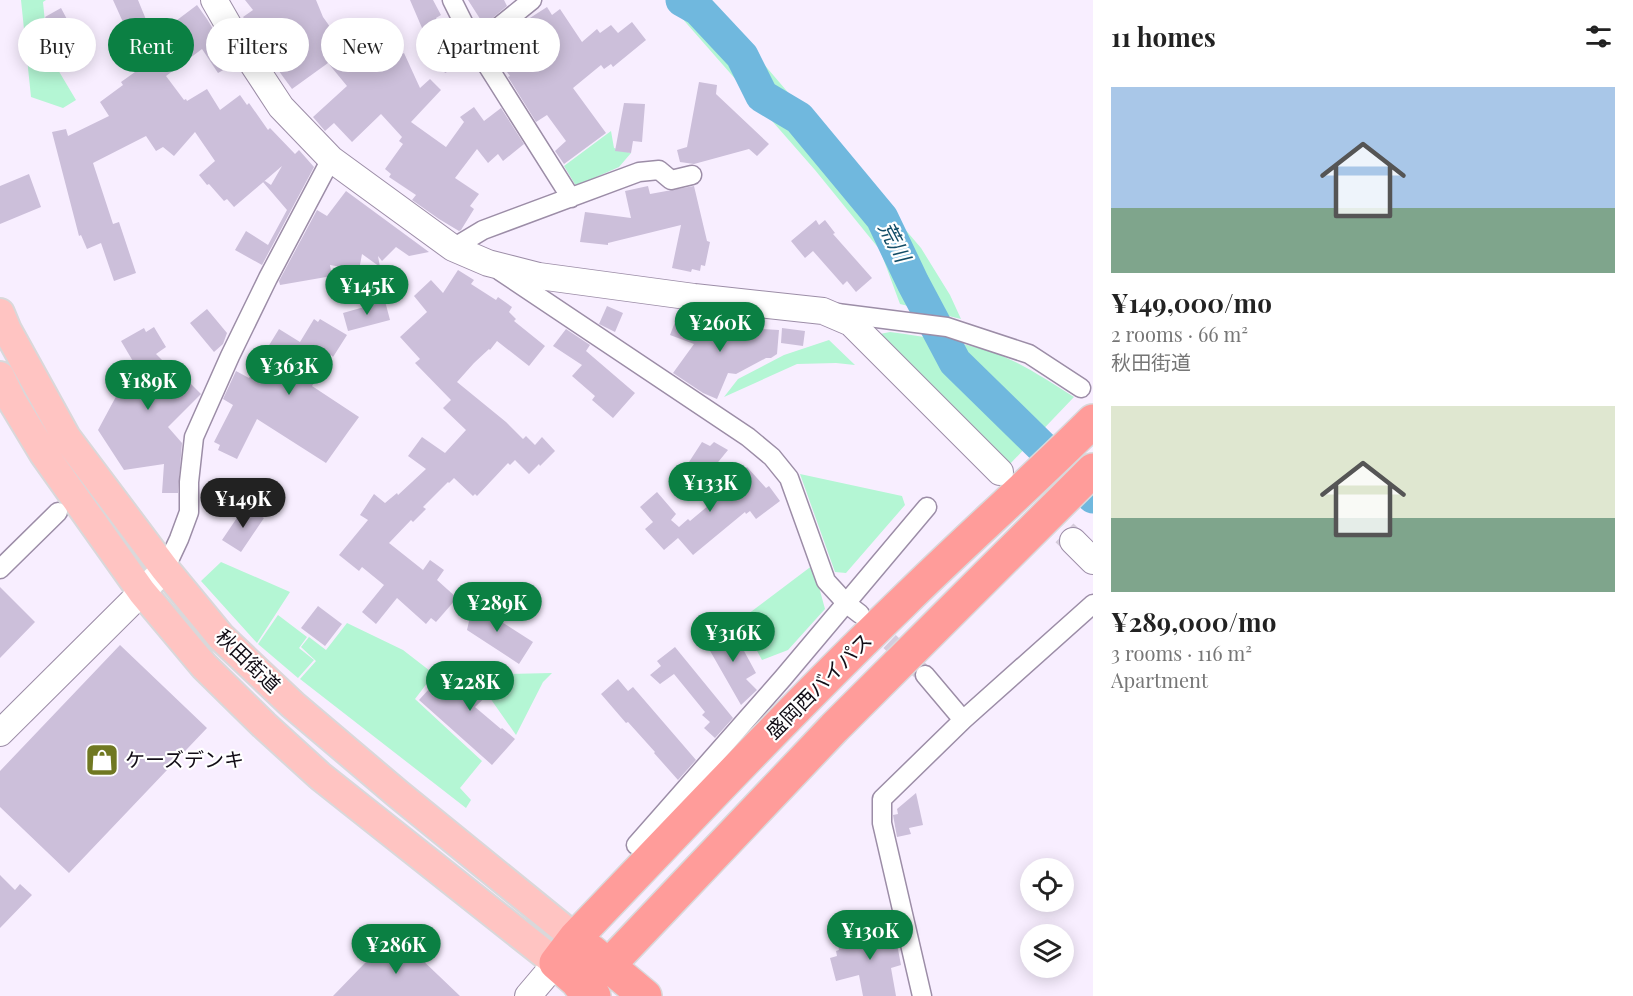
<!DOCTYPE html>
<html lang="en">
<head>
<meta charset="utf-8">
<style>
  :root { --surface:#fff; --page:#f2f2f2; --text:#222; --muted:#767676; --accent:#0b8043 }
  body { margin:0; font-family:"Playfair Display","Noto Sans JP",serif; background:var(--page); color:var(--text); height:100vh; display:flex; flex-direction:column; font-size:22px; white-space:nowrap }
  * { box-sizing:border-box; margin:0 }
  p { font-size:20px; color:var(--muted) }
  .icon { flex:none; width:33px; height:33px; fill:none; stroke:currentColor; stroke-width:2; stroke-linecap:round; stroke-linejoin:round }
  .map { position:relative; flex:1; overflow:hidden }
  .sheet { display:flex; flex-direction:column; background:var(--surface); width:540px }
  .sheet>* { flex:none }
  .guide { position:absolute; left:18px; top:18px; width:570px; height:54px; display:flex; gap:12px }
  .buttons { position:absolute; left:1020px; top:858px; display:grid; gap:12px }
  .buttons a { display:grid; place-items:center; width:54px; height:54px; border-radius:50%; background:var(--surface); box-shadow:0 3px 15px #0003; font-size:30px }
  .price { position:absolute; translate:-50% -51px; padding:0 14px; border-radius:21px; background:var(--accent); color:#fff; font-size:20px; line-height:39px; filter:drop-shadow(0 2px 3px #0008) }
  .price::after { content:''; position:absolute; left:50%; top:36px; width:18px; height:14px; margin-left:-9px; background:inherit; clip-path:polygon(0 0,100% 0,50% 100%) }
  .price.selected { background:#222; color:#fff }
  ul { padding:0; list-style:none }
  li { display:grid; align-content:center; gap:12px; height:318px; padding:0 18px }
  li span { display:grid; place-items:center; height:186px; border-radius:0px; color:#555 }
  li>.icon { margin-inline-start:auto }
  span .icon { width:108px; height:108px; fill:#fffc; stroke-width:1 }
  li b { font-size:26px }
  h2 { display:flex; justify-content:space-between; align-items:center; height:72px; padding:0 18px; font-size:26px }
  .pill { padding:0 21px; border-radius:27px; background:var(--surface); box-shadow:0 3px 15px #0003; font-size:21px; line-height:54px }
  .pill.selected { background:var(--accent); color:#fff }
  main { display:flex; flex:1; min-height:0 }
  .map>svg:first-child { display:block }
</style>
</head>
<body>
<main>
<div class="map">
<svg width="1093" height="996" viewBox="0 0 1093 996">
  <rect width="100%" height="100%" fill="#f8eeff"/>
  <path fill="#b4f6d4" d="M21,0H46L43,2L48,53L76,100L63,108L31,97Z
    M666,0H709L921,248L950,295L961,319L900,304L880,250L815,170Z
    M611,131L614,148L631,153L619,167L576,186L564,166Z
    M890,332C925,337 959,341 992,352C1021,362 1048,381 1074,397L1009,465L882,341L880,334Z
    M829,340L855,365L836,363L797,364L724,397L738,379L784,355Z
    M800,474L902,496L905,505L846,573L835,572Z
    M221,562L290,592L257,643L201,581Z
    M813,565L825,609L788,650L762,660L740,620Z
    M278,615L307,637L299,648L314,660L298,678L258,644Z
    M347,623L403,650L434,674L415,699L482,761L460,788L471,800L466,808L300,679L316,661L301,647L309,637L326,650Z
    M552,673L543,682L516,735L490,698L508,674Z"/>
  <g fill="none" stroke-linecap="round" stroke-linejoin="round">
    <path stroke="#70b8de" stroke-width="33" d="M682,0L698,9L742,56L762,96L799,118L882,218L913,283L955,362L1093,497"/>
  </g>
  <path fill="#ccbfda" d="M113,0H138L147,22L127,31Z
    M245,0H316L323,17L362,72L404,53L420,88L430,79L441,90L411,122L446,147L464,122L460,117L474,107L484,121L501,108L524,144L503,161L498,154L488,163L477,149L455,178L479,194L470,206L474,209L461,230L459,231L439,219L412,200L416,195L389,177L391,174L385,169L403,144L399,141L402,137L381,114L352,142L334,123L325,131L313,117L347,86L328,63L292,89L257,41L261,39L243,17L253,10Z
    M410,0H433L441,15L436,18L446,45L455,40L464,58L457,61L459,66L445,73L428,42Z
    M468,0H504L507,6L484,25Z
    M197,5L207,19L234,64L218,73L202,49L166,76L184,100L186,99L187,101L207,89L220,110L240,95L247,105L249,103L268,130L270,128L295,154L299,150L314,167L262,265L235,250L246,231L268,245L287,210L263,182L265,181L271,185L282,166L234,207L227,199L224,201L209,184L207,185L199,175L215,161L195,132L174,156L163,147L156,151L146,136L93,163L113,224L119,222L136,273L114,281L101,243L87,249L81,235L79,236L52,132L66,129L68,136L109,116L100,102L123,85L121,82L135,72L133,70L164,46L156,36Z
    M547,7L552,15L560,9L582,42L597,29L600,33L611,25L618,33L632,22L646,40L613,67L611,64L604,69L601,65L573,88L606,133L564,164L555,151L566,141L547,115L536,122L508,77L510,76L490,49L519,25Z
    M61,8L69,23L53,32L45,17Z
    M699,82L717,85L716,94L769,144L757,156L749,149L694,164L680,162L677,150L687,147Z
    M624,103L645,104L642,142L633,141L631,153L615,151Z
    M29,174L41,207L0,224V186Z
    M648,186L650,194L694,186L707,241L710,242L705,266L701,265L700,271L692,269L691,272L672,268L681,225L608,243V245L580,242L585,212L631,218L625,191Z
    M346,191L429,252L409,256L396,247L382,261L378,256L380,267L362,254L359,270L330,265L332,276L280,285L279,281L317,210L327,216Z
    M816,220L819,225L825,220L835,233L833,234L872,278L856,292L847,281L843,285L813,251L805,258L791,241Z
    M458,270L474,280L471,284L496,300L498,297L512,307L509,312L516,319L514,321L545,346L529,366L497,341L490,350L489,349L474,363L457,382L506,422L523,439L526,436L535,445L542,437L555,451L540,466L539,464L529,474L515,460L510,465L508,463L477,496L475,494L473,496L454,478L449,483L448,482L423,507L426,509L413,522L411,520L389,543L423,570L430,560L444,570L437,580L457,598L436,622L431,618L426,624L397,598L376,624L362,612L384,585L362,567L359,571L339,555L368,520L360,515L374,494L385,503L397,493L398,495L426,469L408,456L422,437L445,453L466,430L443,408L451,400L415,363L420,359L400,337L427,312L414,296L431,280L443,293Z
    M385,301L390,320L348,331L343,313Z
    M607,306L623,313L615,332L599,324Z
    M207,309L227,333L223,344L214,352L190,323Z
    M679,312L693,317L692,320L730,335L731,327L779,330L777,354L771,358H766L736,374L728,373L717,399L703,393L673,373L694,344L670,335Z
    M314,319L318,322L320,319L347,335L333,357L331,355L312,386L359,417L348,432L326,463L257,419L237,459L218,450L220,445L214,442L233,405L223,399L236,371L249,378L279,329L300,342Z
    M154,327L166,347L156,354L180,378L182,375L201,394L168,427L182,443L178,493H162L164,464L124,470L98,430L134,363L121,341L144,328L146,332Z
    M782,328L805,331L803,346L781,343Z
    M566,329L590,345L586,351L635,393L613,418L592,400L595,396L572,376L582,365L553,346Z
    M702,442L710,446L714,442L728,450L705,478L689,462Z
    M747,467L766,488L769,486L780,501L756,519L750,511L746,514L745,512L693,555L678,538L664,550L645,529L653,522L640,507L657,492L676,514L671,520L679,527L688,519L690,521L721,495L718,492Z
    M245,506L264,518L241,552L222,540Z
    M0,587L35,622L0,658Z
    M480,600L494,611L491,615L533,642L519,664L467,630L470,617L468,615Z
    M318,606L342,624L325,646L301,628Z
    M731,627L756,673L746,679L757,690L741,705L705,642Z
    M120,645L207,728L69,873L0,807V771Z
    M675,647L733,718L715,738L704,728L710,722L702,715L705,712L674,674L660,684L650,675L661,666L657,661Z
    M482,663L501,682L475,707L501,729L502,728L515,739L492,765L419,700L440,677L454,689Z
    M618,679L628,691L633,687L696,760L678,780L654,753L655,752L628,722L626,723L601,694Z
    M916,793L923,825L909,828L911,834L897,837L893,815L898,814L897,809Z
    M0,875L15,890L20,884L32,895L0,928Z
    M893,923L901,965L891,968L896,996H863L859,975L836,981L830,958L837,956L836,951L839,950L838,943L870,936L868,931Z
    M394,933L460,996H333Z"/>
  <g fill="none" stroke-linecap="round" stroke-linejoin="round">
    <path stroke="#d6ccdc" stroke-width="18" stroke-dasharray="18 9" stroke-linecap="butt" d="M870,623L925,675"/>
    <path stroke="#d6ccdc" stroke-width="26" stroke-dasharray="26 13" stroke-linecap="butt" d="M1008,479L1073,541"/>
    <defs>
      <path id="street" d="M452,0L475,46L571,198
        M475,46L532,0
        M453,248L483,230L639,172L659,170L671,180L692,175
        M500,271L748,437L772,457L789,478L826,581L847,604L860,614
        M837,313L947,327L1029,354L1081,388
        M0,569L58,512
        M165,569L179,539L189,512V482L194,437L230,356L268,278L331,159
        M925,675L963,720
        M636,845L783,678L927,507
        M922,996L882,823V799L963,720L1093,604"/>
      <path id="secondary" d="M214,0L237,40L281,107L331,159L453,248L488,263L539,276L694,297L823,311L851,323L1000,472
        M1073,541L1093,561
        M0,733L165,569
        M528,996L556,963"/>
      <path id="primary" d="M0,313L7,330L66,437L165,569L221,637L293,705L398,794L575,938
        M0,376L12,401L44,454L142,592L204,666L264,725L320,776L556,963"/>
      <path id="highway" d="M591,951L645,996
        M579,984L608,966L834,728L1093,470
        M594,996L556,963L575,938C683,825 790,711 902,603C965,541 1031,483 1093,421"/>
    </defs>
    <use href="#street" stroke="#9c8da7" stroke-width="21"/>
    <use href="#secondary" stroke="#9c8da7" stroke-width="28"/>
    <use href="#primary" stroke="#d9d8da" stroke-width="32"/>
    <use href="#highway" stroke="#d9d8da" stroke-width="36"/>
    <use href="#street" stroke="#fff" stroke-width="18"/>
    <use href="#secondary" stroke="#fff" stroke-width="26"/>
    <use href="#primary" stroke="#ffc4c2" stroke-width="28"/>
    <use href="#highway" stroke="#ff9c9a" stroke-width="33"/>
  </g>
  <defs>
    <symbol id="shop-square" viewBox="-11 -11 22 22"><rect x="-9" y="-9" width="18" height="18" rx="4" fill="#707822" stroke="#fff"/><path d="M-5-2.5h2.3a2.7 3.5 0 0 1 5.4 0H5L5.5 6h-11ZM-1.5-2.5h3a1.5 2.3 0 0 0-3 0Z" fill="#fff"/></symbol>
  </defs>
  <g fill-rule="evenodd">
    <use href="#shop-square" x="83" y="741" width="38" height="38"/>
  </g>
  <g text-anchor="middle" stroke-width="4.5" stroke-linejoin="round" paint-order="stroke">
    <g font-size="20" fill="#120d16" stroke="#fff">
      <text transform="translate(248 661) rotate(44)" y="7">秋田街道</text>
      <text transform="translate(819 686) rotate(-45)" y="7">盛岡西バイパス</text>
    </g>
    <g font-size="20" fill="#120d16" stroke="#fff" text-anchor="start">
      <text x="125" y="767">ケーズデンキ</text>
    </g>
    <g font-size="21" font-style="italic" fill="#124d67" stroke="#fff">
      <text transform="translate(894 242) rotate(62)" y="7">荒川</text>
    </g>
  </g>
</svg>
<div class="buttons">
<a><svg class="icon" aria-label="locate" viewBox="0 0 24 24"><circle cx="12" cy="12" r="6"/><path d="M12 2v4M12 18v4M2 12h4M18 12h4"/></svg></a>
<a><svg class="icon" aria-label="layers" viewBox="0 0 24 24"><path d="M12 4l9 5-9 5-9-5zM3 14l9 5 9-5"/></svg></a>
</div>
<b class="price" style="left:367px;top:316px">¥145K</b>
<b class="price" style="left:720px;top:353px">¥260K</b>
<b class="price" style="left:289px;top:396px">¥363K</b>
<b class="price" style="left:148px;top:411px">¥189K</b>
<b class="price" style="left:710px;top:513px">¥133K</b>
<b class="price selected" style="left:243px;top:529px">¥149K</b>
<b class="price" style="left:497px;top:633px">¥289K</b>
<b class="price" style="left:733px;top:663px">¥316K</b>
<b class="price" style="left:470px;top:712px">¥228K</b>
<b class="price" style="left:870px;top:961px">¥130K</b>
<b class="price" style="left:396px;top:975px">¥286K</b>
<div class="guide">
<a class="pill">Buy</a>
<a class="pill selected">Rent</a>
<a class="pill">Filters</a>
<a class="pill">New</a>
<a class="pill">Apartment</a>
</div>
</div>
<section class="sheet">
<h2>11 homes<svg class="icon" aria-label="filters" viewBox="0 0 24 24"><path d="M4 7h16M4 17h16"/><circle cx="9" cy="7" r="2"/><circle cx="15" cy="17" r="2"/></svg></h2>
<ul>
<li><span style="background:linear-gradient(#a9c7e8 65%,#7fa58c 0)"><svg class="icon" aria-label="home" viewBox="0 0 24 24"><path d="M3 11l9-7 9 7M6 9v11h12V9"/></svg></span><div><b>¥149,000/mo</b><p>2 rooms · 66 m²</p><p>秋田街道</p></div></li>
<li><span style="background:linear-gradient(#dfe7d0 60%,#7fa58c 0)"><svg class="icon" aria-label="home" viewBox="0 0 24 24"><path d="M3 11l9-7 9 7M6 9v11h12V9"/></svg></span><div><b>¥289,000/mo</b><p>3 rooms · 116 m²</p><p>Apartment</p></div></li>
</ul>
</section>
</main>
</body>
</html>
